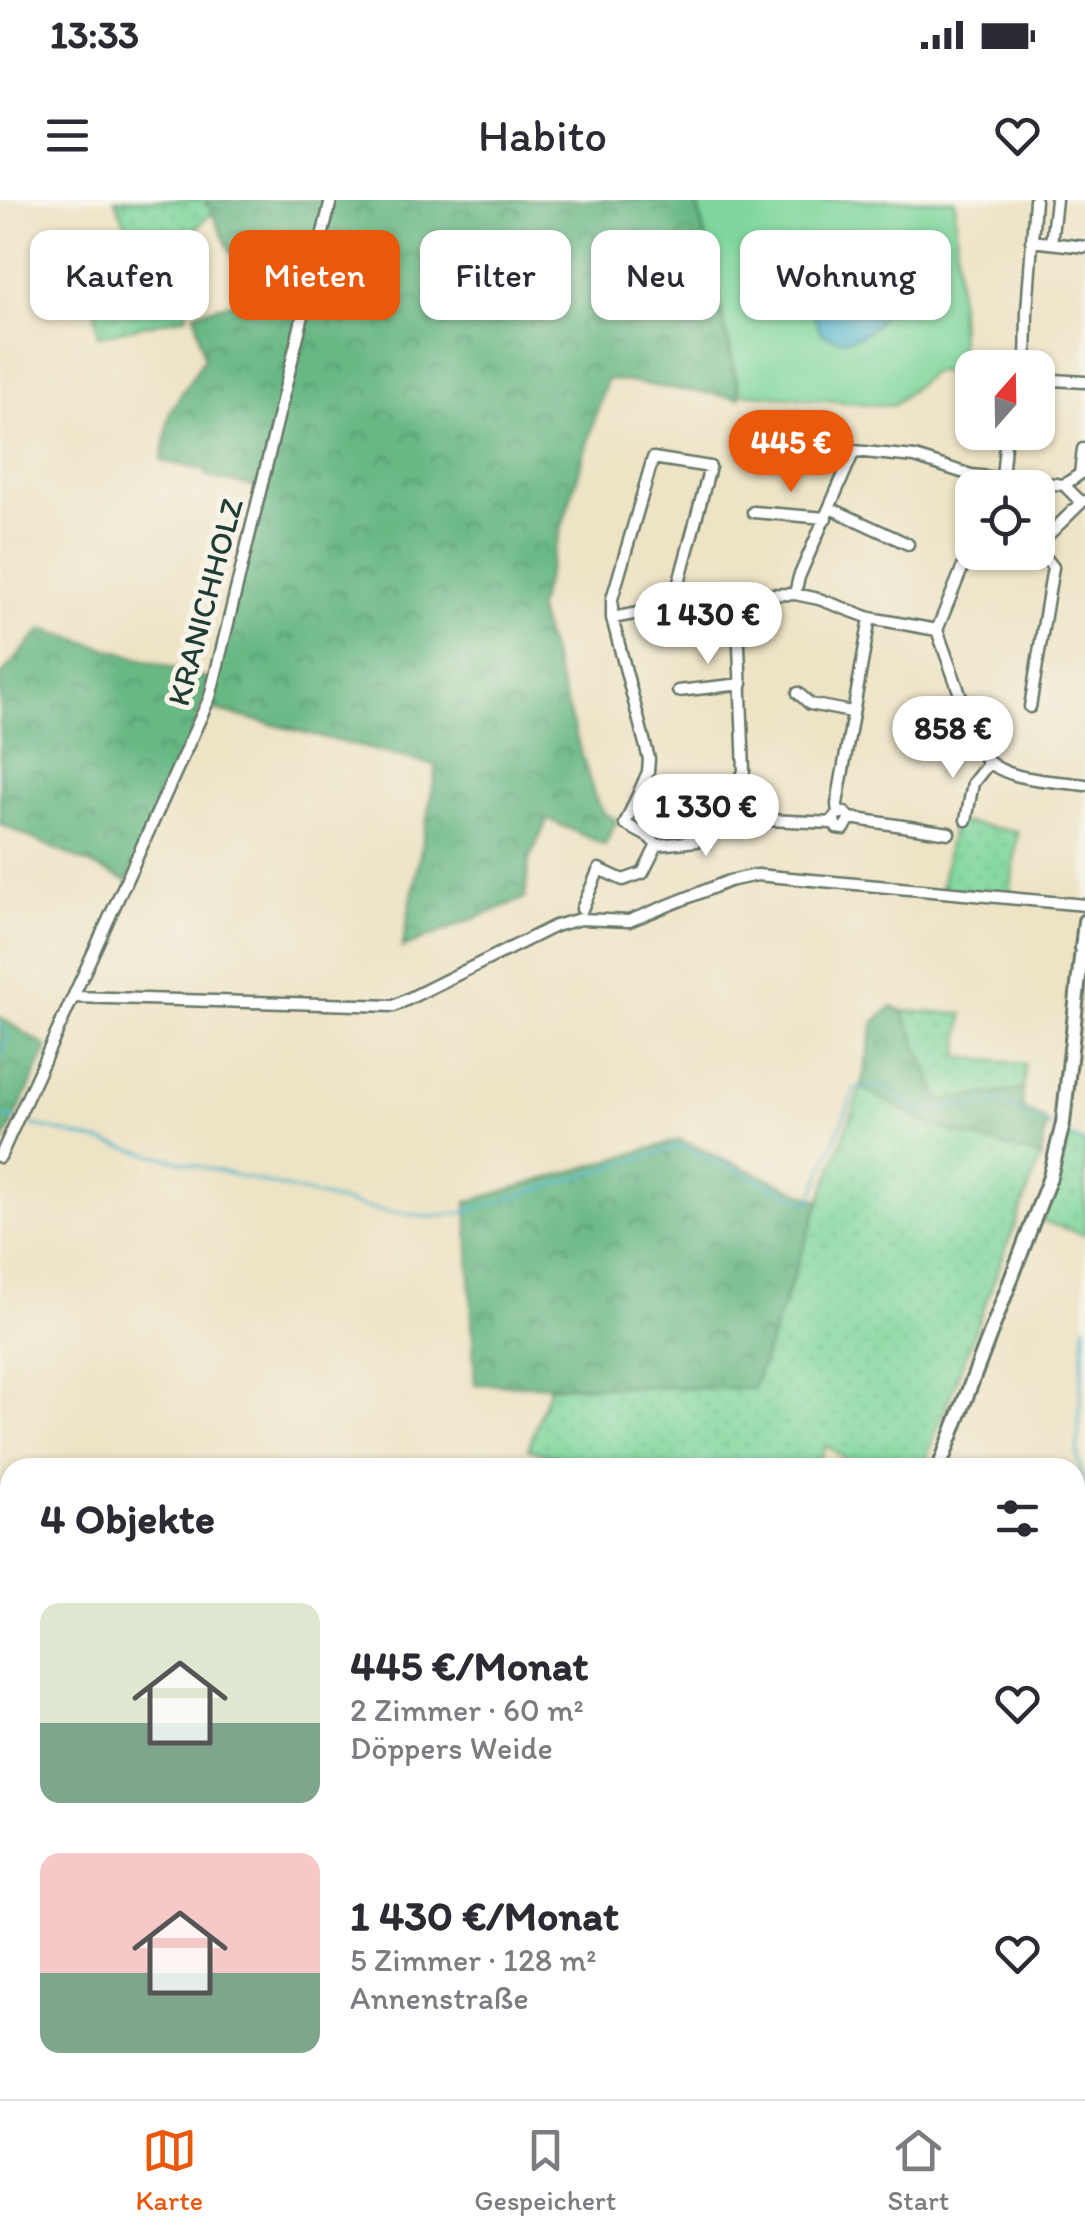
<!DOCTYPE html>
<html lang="de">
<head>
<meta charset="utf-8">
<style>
  :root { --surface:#fff; --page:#f2f2f3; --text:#2b2b33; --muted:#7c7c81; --line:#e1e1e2; --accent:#ea580c }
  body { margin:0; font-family:Itim,sans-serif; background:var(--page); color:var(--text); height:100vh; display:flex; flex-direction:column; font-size:38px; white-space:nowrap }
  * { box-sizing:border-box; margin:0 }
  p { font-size:32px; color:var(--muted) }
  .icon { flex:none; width:55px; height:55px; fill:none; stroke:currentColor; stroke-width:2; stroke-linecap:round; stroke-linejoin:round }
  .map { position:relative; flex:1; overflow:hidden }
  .details { position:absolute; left:0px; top:1258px; width:1085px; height:642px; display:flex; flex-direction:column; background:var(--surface); border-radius:30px 30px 0 0; box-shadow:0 2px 8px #0004 }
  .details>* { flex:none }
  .banner { position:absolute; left:30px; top:30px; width:1025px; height:90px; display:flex; gap:20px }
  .needle { width:65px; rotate:20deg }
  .buttons { position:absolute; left:955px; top:150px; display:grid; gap:20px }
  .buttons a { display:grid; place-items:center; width:100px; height:100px; border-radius:20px; background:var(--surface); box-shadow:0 2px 8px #0004; font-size:50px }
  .price { position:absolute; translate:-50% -85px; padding:0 22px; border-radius:35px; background:#fff; color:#222; font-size:32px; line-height:65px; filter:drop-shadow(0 2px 5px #0008) }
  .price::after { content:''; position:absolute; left:50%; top:60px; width:30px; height:22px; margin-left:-15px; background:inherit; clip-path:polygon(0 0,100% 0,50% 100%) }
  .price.on { background:var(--accent); color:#fff }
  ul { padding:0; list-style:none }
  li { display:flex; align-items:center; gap:30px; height:250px; padding:0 40px }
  li span { display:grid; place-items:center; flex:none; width:280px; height:200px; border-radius:20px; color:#555 }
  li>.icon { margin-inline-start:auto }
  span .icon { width:120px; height:120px; fill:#fffc; stroke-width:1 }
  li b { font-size:42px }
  h2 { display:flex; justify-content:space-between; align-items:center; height:120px; padding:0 40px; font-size:42px }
  .pill { padding:0 35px; border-radius:20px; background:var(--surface); box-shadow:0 2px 8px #0004; font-size:35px; line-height:90px }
  .pill.on { background:var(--accent); color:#fff }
  .status { display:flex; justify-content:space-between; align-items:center; height:70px; padding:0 50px; background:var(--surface); direction:ltr }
  .status svg { height:28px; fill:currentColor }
  header { display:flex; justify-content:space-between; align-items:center; height:130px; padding:0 40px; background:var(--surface); font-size:45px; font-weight:600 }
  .tab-bar { display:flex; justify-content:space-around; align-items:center; height:140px; border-top:2px solid var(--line); background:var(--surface); font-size:28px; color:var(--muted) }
  .tab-bar a { display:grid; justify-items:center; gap:5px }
  .tab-bar .on { color:var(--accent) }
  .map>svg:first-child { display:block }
</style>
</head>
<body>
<div class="status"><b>13:33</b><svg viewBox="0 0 49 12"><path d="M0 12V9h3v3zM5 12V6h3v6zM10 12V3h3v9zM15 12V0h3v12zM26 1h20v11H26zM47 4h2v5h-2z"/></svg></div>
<header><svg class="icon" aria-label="menu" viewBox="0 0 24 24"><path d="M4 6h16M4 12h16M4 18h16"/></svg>Habito<svg class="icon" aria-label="heart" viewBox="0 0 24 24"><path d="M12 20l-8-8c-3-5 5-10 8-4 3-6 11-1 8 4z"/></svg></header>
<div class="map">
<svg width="1085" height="1899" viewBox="0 0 1085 1899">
  <defs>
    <pattern id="grass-dots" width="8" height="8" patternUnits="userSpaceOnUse" patternTransform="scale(2.5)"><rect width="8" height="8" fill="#7fd79d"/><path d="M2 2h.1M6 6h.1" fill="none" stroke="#6db988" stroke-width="1.8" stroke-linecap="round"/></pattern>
    <pattern id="forest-crowns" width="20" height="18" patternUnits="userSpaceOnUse" patternTransform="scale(2.5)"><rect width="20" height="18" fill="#67b884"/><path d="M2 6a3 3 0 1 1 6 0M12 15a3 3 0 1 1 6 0" fill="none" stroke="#54976d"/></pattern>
  </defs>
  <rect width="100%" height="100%" fill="#f7f3e8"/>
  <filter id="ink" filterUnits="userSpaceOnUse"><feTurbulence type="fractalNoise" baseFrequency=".01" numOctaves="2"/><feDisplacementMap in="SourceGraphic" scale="20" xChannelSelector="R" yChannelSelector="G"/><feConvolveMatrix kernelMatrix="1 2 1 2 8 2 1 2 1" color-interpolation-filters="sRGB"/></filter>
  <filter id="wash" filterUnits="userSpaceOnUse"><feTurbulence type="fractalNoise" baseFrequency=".0048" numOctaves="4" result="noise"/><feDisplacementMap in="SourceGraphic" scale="40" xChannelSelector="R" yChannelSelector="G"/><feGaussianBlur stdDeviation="2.25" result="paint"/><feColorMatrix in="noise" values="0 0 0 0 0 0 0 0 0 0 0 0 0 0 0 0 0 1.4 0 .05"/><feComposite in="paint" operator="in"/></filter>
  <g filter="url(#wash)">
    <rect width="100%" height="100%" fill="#ede3c5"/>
    <path fill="url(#grass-dots)" stroke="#4f8a68" stroke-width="2.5" d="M115,0H206L212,13L177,46L187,116L98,136L91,61L138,51Z
      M953,621L1018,632L1010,696L941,689Z
      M903,811L963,814L959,857L1025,864L1023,890L940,902Z
      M861,887L933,926L1041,957L923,1267H856L826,1245L816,1268L592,1267L528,1249L550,1186L753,1189Z
      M1068,937L1085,943V1035L1041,1021Z
      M366,1890H582L576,1899H361Z
      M601,1890H702L697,1899H596Z"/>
    <path fill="url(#forest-crowns)" stroke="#437a5c" stroke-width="2.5" d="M206,0H696L740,198L607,179L537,409L595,598L605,614L617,620L605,645L548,619L529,660L525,698L402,748L437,566L207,508L263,289L206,276L207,271L162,261L170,212L204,158L195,113L252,97Z
      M42,429L209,479L191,541L127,681L0,624V477Z
      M892,806L903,811L940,901L1023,890L1022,908L1047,922L1041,957L933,926L861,887L874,823Z
      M0,817L48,848L0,950Z
      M680,940L820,1001L753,1189L475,1184L467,1002Z
      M1075,1434L1085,1438V1492L1075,1502Z"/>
    <path fill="#7fd79d" stroke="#4f8a68" stroke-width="2.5" d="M697,0H955L961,170L932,172L892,206L740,193Z
      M777,225L794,237L754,261L750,245L756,235Z"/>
    <path fill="#4eb5cc" stroke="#367980" stroke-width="2.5" d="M863,103L882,104L885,112C869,136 848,147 821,133L810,105Z"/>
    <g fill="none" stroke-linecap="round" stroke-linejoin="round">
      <path stroke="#4eb5cc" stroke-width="2.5" d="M0,822L7,836L0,857
        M0,915L15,920
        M22,922L371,1009L429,1017L462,1013L681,946L810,1003L855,889C883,880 895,893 916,910L1004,903L1057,930
        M1064,933L1085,943
        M1085,1125L1077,1257L1085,1284"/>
    </g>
  </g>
  <g filter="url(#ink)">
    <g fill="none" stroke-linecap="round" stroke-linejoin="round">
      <defs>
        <path id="minor" d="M1031,41L1085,47
          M1051,43L1056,0
          M1026,168L1027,111L1035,0
          M1038,179L1085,182
          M809,238L854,251
          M1002,278L1005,245
          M1064,285L1080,274L1083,249
          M830,308L908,344
          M753,312L826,318
          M972,344L937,430L981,553C1000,582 1053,580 1085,585
          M1038,345L1083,301
          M795,394L799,377L854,251L915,257L971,275L1064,285L1080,301
          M612,418V399L653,258L710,267L678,386V405
          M678,491L742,484
          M798,493L810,504L851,512
          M1030,507L1053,367L1038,348
          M908,526L974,538
          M838,613H845L850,618L844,629L837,628L833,619L838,613L837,604L870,418
          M850,618L949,633
          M966,620L973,583L988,564
          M718,630L744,571L737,395
          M657,645L649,637L625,624L648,572L649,559L612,418L737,395L795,394L819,399L870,418L937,430
          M582,709L599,669L623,680L643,673L657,645L697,641L747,619L833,623
          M74,797L394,806L555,726L580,719L629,721L729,681L757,675L1085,705
          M0,957L210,497L331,0
          M1075,1515L1085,1520"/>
        <path id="major" d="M939,1268L1050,977L1063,923L1085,721
          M592,1899L598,1890"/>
      </defs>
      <use href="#minor" stroke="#677767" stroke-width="15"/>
      <use href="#major" stroke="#677767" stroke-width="18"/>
      <use href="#minor" stroke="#fff" stroke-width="10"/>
      <use href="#major" stroke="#fff" stroke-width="12"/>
    </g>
  </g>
  <g text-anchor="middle" stroke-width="10" stroke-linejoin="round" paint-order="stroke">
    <g font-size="32" fill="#1f3d34" stroke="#f7f3e8">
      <text transform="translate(205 402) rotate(-75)" y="11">KRANICHHOLZ</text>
    </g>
  </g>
</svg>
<div class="buttons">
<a><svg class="needle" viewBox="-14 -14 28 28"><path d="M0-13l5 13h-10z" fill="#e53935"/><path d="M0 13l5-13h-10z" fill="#7c7c81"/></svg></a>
<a><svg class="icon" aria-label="locate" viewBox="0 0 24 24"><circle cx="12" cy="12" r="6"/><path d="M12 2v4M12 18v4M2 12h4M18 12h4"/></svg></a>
</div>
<b class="price on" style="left:791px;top:295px">445 €</b>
<b class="price" style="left:708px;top:467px">1 430 €</b>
<b class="price" style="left:953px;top:581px">858 €</b>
<b class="price" style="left:706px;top:659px">1 330 €</b>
<div class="banner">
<a class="pill">Kaufen</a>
<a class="pill on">Mieten</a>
<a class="pill">Filter</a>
<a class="pill">Neu</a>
<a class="pill">Wohnung</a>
</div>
<section class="details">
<h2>4 Objekte<svg class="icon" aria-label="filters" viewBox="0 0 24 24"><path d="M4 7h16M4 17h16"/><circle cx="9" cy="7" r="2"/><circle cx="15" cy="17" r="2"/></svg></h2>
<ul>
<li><span style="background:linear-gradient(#dfe7d0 60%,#7fa58c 0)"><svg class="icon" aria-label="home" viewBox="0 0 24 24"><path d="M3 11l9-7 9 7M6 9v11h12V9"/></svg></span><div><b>445 €/Monat</b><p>2 Zimmer · 60 m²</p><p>Döppers Weide</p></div><svg class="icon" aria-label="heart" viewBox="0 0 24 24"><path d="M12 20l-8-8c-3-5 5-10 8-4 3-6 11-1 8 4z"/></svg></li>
<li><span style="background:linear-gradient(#f6c9c9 60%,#7fa58c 0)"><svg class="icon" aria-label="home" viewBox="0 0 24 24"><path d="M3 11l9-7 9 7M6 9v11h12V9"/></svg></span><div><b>1 430 €/Monat</b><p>5 Zimmer · 128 m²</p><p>Annenstraße</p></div><svg class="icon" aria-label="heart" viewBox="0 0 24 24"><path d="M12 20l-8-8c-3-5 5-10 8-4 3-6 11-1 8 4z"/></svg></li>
</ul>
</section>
</div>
<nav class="tab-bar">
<a class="on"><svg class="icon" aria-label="map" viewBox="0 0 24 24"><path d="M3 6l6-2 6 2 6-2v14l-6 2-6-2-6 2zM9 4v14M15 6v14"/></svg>Karte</a>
<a><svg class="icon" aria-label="saved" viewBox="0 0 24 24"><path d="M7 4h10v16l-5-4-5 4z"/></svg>Gespeichert</a>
<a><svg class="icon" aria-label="home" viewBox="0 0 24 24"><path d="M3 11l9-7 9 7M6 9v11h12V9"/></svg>Start</a>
</nav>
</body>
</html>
